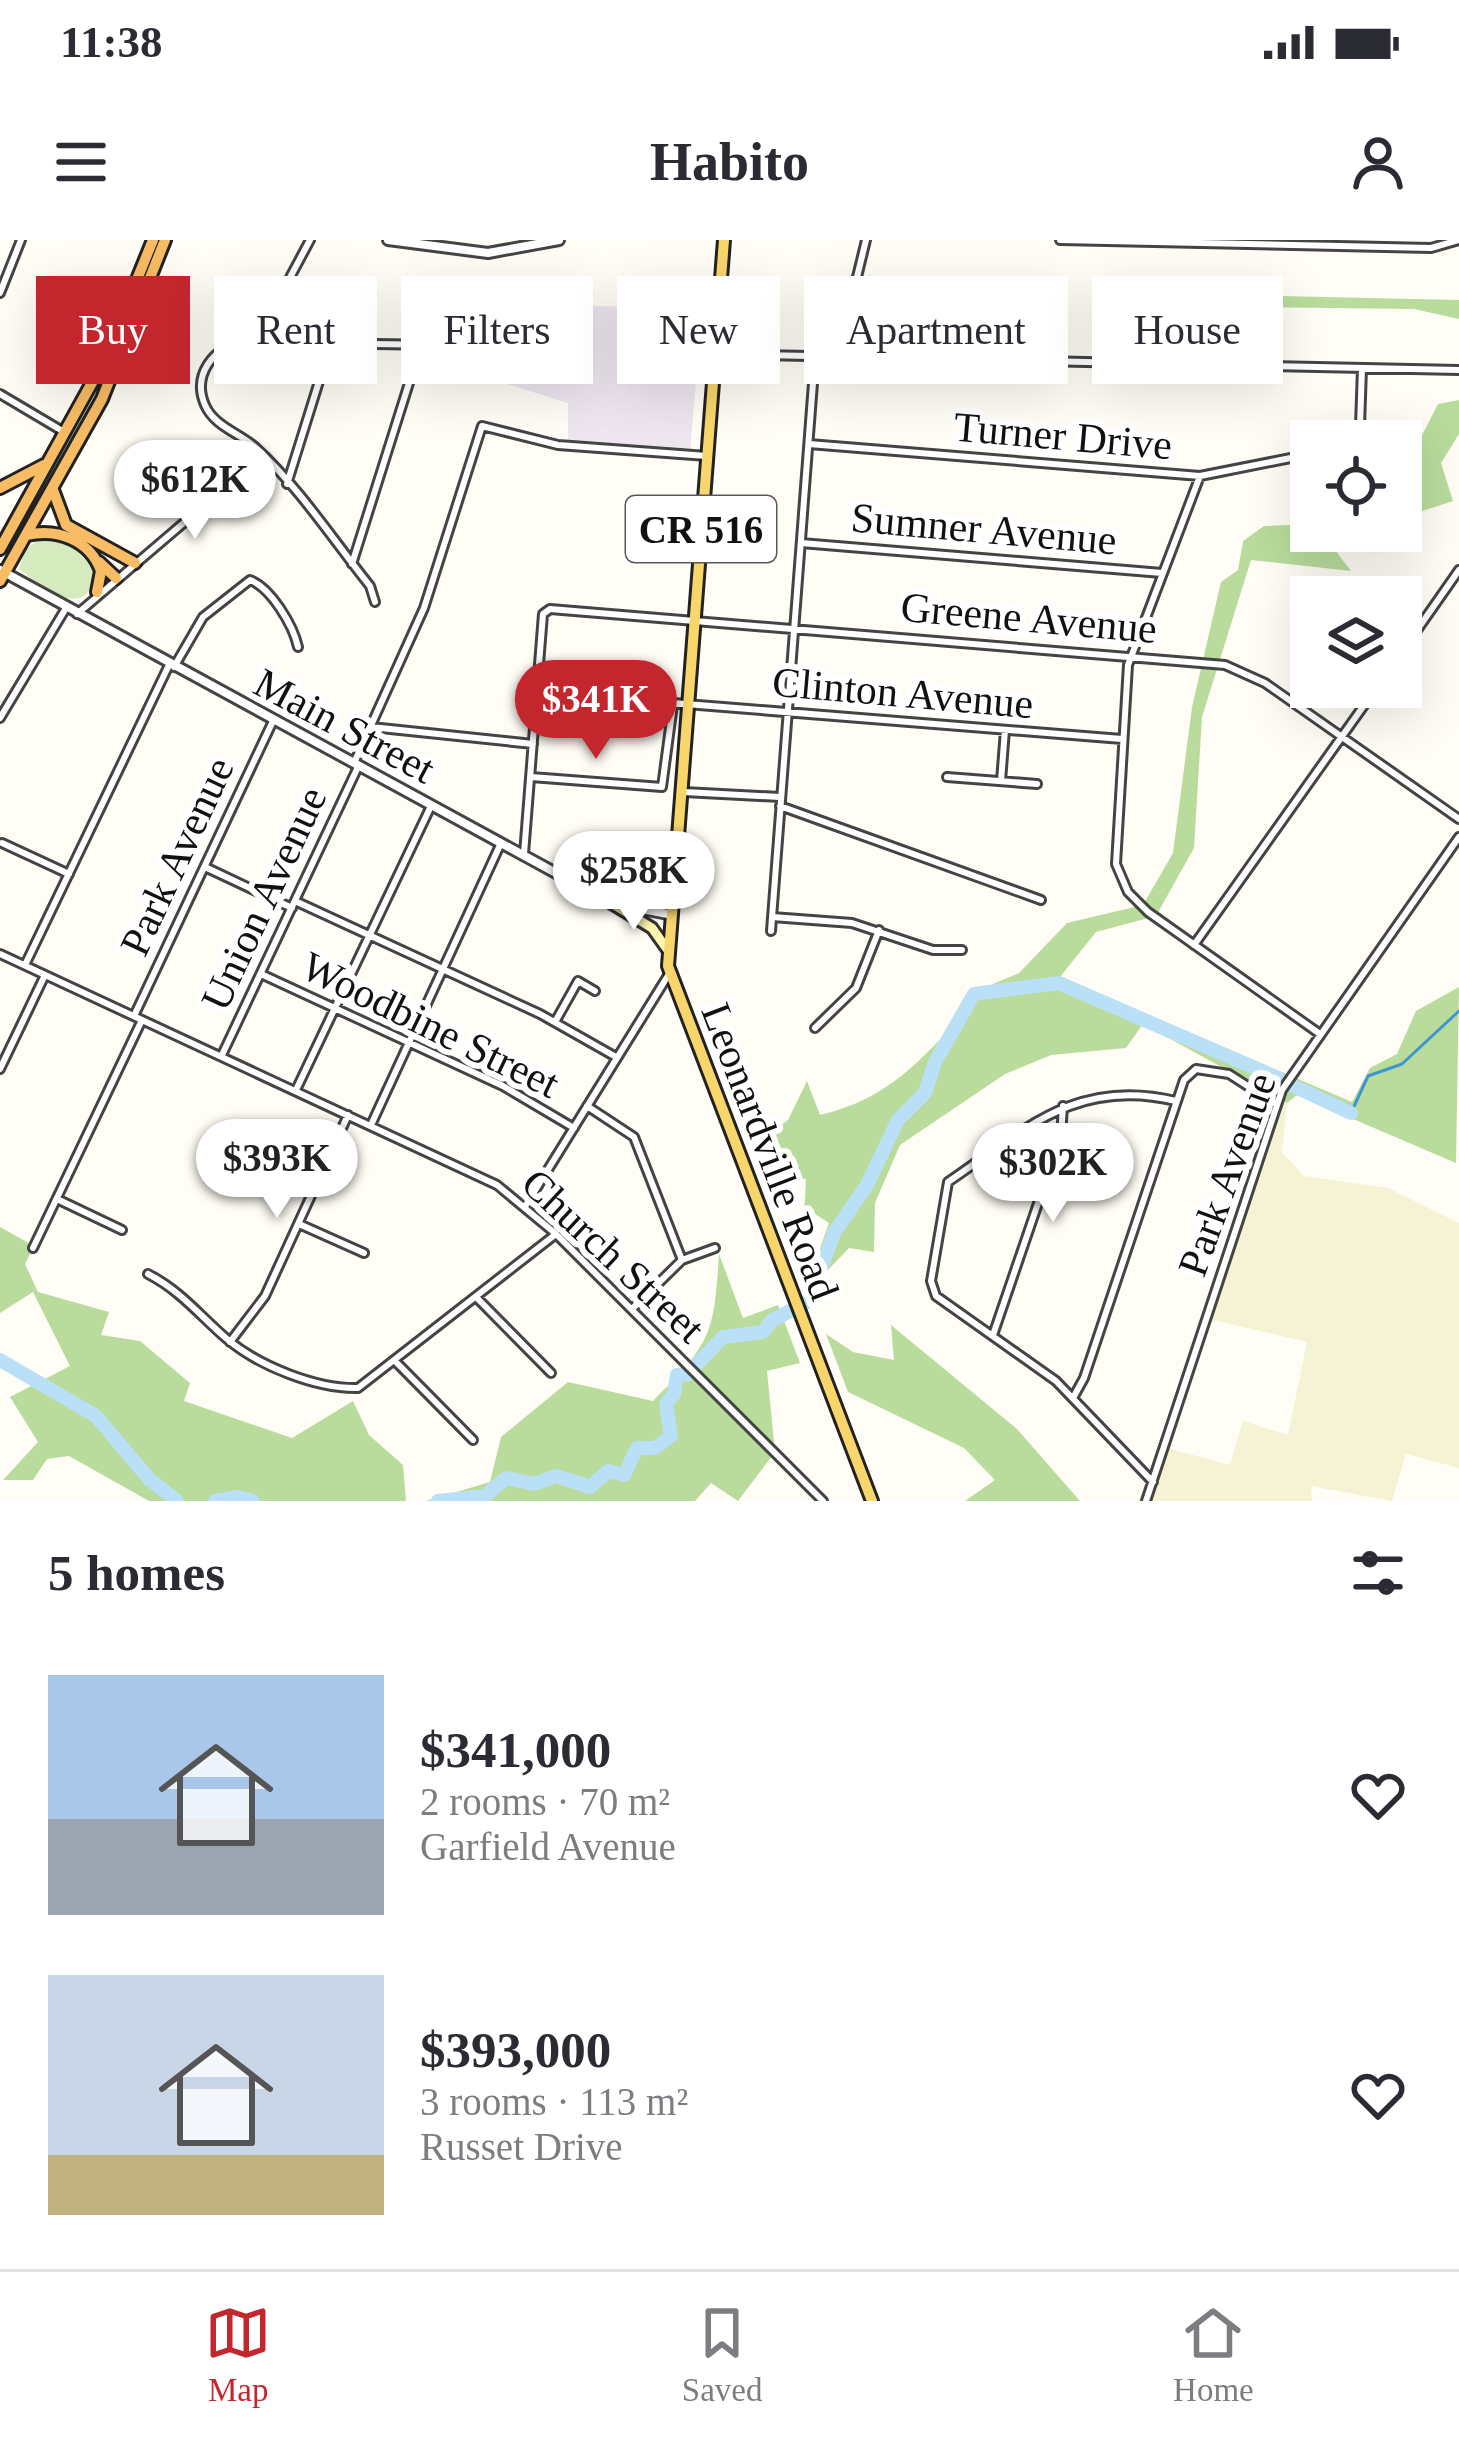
<!DOCTYPE html>
<html lang="en">
<head>
<meta charset="utf-8">
<style>
  :root { --surface:#fff; --page:#f2f2f3; --text:#2b2b33; --muted:#7c7c81; --line:#e1e1e2; --accent:#c4262e }
  body { margin:0; font-family:Georgia,serif; background:var(--page); color:var(--text); height:100vh; display:flex; flex-direction:column; font-size:45px; white-space:nowrap }
  * { box-sizing:border-box; margin:0 }
  p { font-size:39px; color:var(--muted) }
  .icon { flex:none; width:66px; height:66px; fill:none; stroke:currentColor; stroke-width:2; stroke-linecap:round; stroke-linejoin:round }
  .map { position:relative; height:1261px; overflow:hidden }
  .drawer { display:flex; flex-direction:column; background:var(--surface); flex:1 }
  .drawer>* { flex:none }
  .guide { position:absolute; left:36px; top:36px; width:1389px; height:108px; display:flex; gap:24px }
  .controls { position:absolute; left:1290px; top:180px; display:grid; gap:24px }
  .controls a { display:grid; place-items:center; width:132px; height:132px; border-radius:0px; background:var(--surface); box-shadow:0 12px 48px #0002; font-size:60px }
  .price { position:absolute; translate:-50% -102px; padding:0 27px; border-radius:42px; background:#fff; color:#222; font-size:39px; line-height:78px; filter:drop-shadow(0 3px 6px #0008) }
  .price::after { content:''; position:absolute; left:50%; top:72px; width:36px; height:27px; margin-left:-18px; background:inherit; clip-path:polygon(0 0,100% 0,50% 100%) }
  .price.on { background:var(--accent); color:#fff }
  ul { padding:0; list-style:none }
  li { display:flex; align-items:center; gap:36px; height:300px; padding:0 48px }
  li span { display:grid; place-items:center; flex:none; width:336px; height:240px; border-radius:0px; color:#555 }
  li>.icon { margin-inline-start:auto }
  span .icon { width:144px; height:144px; fill:#fffc; stroke-width:1 }
  li b { font-size:51px }
  h2 { display:flex; justify-content:space-between; align-items:center; height:144px; padding:0 48px; font-size:51px }
  .chip { padding:0 42px; border-radius:0px; background:var(--surface); box-shadow:0 12px 48px #0002; font-size:42px; line-height:108px }
  .chip.on { background:var(--accent); color:#fff }
  .status { display:flex; justify-content:space-between; align-items:center; height:84px; padding:0 60px; background:var(--surface); direction:ltr }
  .status svg { height:33px; fill:currentColor }
  header { display:flex; justify-content:space-between; align-items:center; height:156px; padding:0 48px; background:var(--surface); font-size:54px; font-weight:600 }
  .tabs { display:flex; justify-content:space-around; align-items:center; height:168px; border-top:3px solid var(--line); background:var(--surface); font-size:33px; color:var(--muted) }
  .tabs a { display:grid; justify-items:center; gap:6px }
  .tabs .on { color:var(--accent) }
  .map>svg:first-child { display:block }
</style>
</head>
<body>
<div class="status"><b>11:38</b><svg viewBox="0 0 49 12"><path d="M0 12V9h3v3zM5 12V6h3v6zM10 12V3h3v9zM15 12V0h3v12zM26 1h20v11H26zM47 4h2v5h-2z"/></svg></div>
<header><svg class="icon" aria-label="menu" viewBox="0 0 24 24"><path d="M4 6h16M4 12h16M4 18h16"/></svg>Habito<svg class="icon" aria-label="person" viewBox="0 0 24 24"><circle cx="12" cy="8" r="4"/><path d="M4 21q1-7 8-7t8 7"/></svg></header>
<div class="map">
<svg width="1459" height="1261" viewBox="0 0 1459 1261">
  <rect width="100%" height="100%" fill="#fffdf5"/>
  <path fill="#eee6ef" d="M487,63L702,69L690,212L568,202V163L466,131Z"/>
  <path fill="#f6f3d4" d="M1279,858L1287,863L1282,912L1304,936L1388,948L1459,983V1228L1406,1214L1392,1261L1311,1246L1312,1261H1138L1163,1207L1230,1225L1243,1181L1288,1195L1307,1102L1205,1078Z"/>
  <path fill="#d5ebbd" d="M42,297L68,301L95,330C90,384 44,349 19,329L25,310Z"/>
  <path fill="#b9dc9c" d="M1238,55L1459,60V79L1414,69L1252,67Z
    M1459,160V194L1441,223L1453,261L1401,278V236L1438,164Z
    M1311,284V291H1364L1332,306L1351,331L1251,320L1202,477L1194,608L1156,676L1096,692L1060,737L1352,862L1370,828L1397,814L1416,771L1459,747L1456,923L1297,855L1287,863L1143,784L1126,808L1051,815L1005,834L900,905L875,963L874,1012L849,1008L826,1032L815,1022L829,983L815,974L811,982L804,974L806,939L794,938L771,893L788,880L807,841L820,875C895,857 921,817 974,765L969,754L1019,733L1067,683L1143,665L1173,613L1192,467L1221,342L1238,330L1243,301L1264,286Z
    M0,987L34,1006L25,1024L38,1052L109,1072L101,1095L140,1101L190,1143L184,1161L292,1198L353,1161L369,1195L403,1225L406,1261H149L69,1216L47,1219L33,1240H3L38,1202L10,1157L70,1126L33,1052L0,1073Z
    M719,1014L743,1078L778,1065L800,1123L767,1131L775,1212L738,1261L711,1243L695,1261H426L490,1242L501,1197L568,1142L653,1161C711,1103 714,1095 719,1014Z
    M891,1085L1017,1189L1080,1261H965L995,1240L964,1208L848,1152L826,1094L853,1112L894,1120Z"/>
  <g fill="none" stroke-linecap="round" stroke-linejoin="round">
    <path stroke="#3f96cf" stroke-width="3" d="M1351,873L1368,836L1402,824L1459,771"/>
    <path stroke="#b9e0f7" stroke-width="14" d="M1291,845L1351,873
      M0,1120L96,1176L149,1239L177,1261
      M697,1124L723,1097L763,1092L771,1081L809,1061L834,993L867,945L898,880L925,853L935,822L974,754L1059,743L1278,838
      M215,1261L238,1257L253,1261
      M438,1261L485,1256L506,1238L534,1244L556,1236L590,1247L608,1231L624,1235L637,1208H655L671,1196L666,1164L674,1154L677,1135L688,1134"/>
    <defs>
      <path id="minor" d="M1060,0L1431,8L1459,0
        M857,37L866,0
        M0,53L21,0
        M285,102L286,45L310,0
        M715,114L1459,130
        M0,154L64,192
        M1353,201L1360,186L1362,128
        M809,204L1200,236L1311,214
        M1200,236L1128,425L1116,624L1128,652L1148,672L1320,794
        M287,244L331,103
        M801,303L1162,333
        M352,324L421,105
        M375,362L370,346C334,301 298,246 255,207C239,193 214,186 205,165C192,135 213,108 242,102L442,105L456,100
        M77,374L262,216
        M1401,413L1459,330
        M174,427L203,377L250,340C271,348 293,385 298,407
        M536,452L1122,499
        M0,478L66,368
        M371,487L533,504
        M354,523L424,368L482,186L558,205L707,216
        M531,537L662,547L673,465
        M947,537L1037,544
        M1001,541L1005,490
        M684,552L780,557
        M780,566L1041,660
        M2,603L69,634
        M524,614L543,374L550,369L1225,425L1265,443L1459,579
        M205,627L292,668
        M295,661L540,774L616,817
        M772,677L852,683L933,710H962
        M771,691L815,117
        M1194,705L1377,447
        M0,714L497,945L556,994L823,1261
        M25,725L169,425
        M261,734L503,846L574,888
        M134,776L273,481
        M555,782L578,741L595,751
        M815,788L856,748L879,690
        M222,815L358,527
        M0,829L45,735
        M296,850L431,566
        M587,866L634,897L682,1020
        M371,885L501,603
        M57,959L122,990
        M526,965L669,734
        M299,984L364,1013
        M33,1008L142,780
        M148,1034C181,1051 200,1076 227,1099C259,1126 316,1149 358,1148L556,994
        M477,1058L551,1133
        M632,1069L682,1020L715,1008
        M993,1095L1061,896L1063,866
        M230,1102L265,1056L348,875
        M396,1122L473,1200
        M1073,1158L1084,1138L1184,840L1196,829L1229,834L1277,865
        M1153,1242L1056,1141L936,1056L931,1041L948,942C1026,889 1077,837 1176,861
        M1146,1261L1282,850L1459,597"/>
      <path id="tertiary" d="M388,0L488,13L559,0
        M0,330L611,663L668,674"/>
      <path id="secondary" d="M611,663L652,688L667,709"/>
      <path id="primary" d="M724,0L668,726L872,1261"/>
      <path id="trunk" d="M0,248L44,225
        M53,250L66,285L135,323
        M27,295C57,288 90,300 101,331L97,352
        M0,309L104,121L153,0
        M99,322L116,338
        M0,341L102,159L165,0"/>
    </defs>
    <use href="#minor" stroke="#444" stroke-width="12"/>
    <use href="#tertiary" stroke="#444" stroke-width="14"/>
    <use href="#secondary" stroke="#333" stroke-width="15"/>
    <use href="#primary" stroke="#222" stroke-width="16"/>
    <use href="#trunk" stroke="#222" stroke-width="16"/>
    <use href="#minor" stroke="#fff" stroke-width="6"/>
    <use href="#tertiary" stroke="#fff" stroke-width="8"/>
    <use href="#secondary" stroke="#fff6b0" stroke-width="9"/>
    <use href="#primary" stroke="#f9d66b" stroke-width="10"/>
    <use href="#trunk" stroke="#f7bc64" stroke-width="10"/>
  </g>
  <g text-anchor="middle" stroke-width="12" stroke-linejoin="round" paint-order="stroke">
    <rect fill="#fff" stroke="#585858" stroke-width="3" x="626" y="256" width="150" height="66" rx="9"/>
    <g font-size="39" font-weight="bold" fill="#111">
      <text x="701" y="303">CR 516</text>
    </g>
    <g font-size="42" fill="#111" stroke="#fff">
      <text transform="translate(1063 195) rotate(5)" y="15">Turner Drive</text>
      <text transform="translate(984 288) rotate(5)" y="15">Sumner Avenue</text>
      <text transform="translate(1029 377) rotate(5)" y="15">Greene Avenue</text>
      <text transform="translate(903 452) rotate(5)" y="15">Clinton Avenue</text>
      <text transform="translate(345 485) rotate(28)" y="15">Main Street</text>
      <text transform="translate(176 616) rotate(-65)" y="15">Park Avenue</text>
      <text transform="translate(263 658) rotate(-65)" y="15">Union Avenue</text>
      <text transform="translate(431 784) rotate(26)" y="15">Woodbine Street</text>
      <text transform="translate(771 911) rotate(69)" y="15">Leonardville Road</text>
      <text transform="translate(1226 934) rotate(-70)" y="15">Park Avenue</text>
      <text transform="translate(614 1015) rotate(43)" y="15">Church Street</text>
    </g>
  </g>
</svg>
<div class="controls">
<a><svg class="icon" aria-label="locate" viewBox="0 0 24 24"><circle cx="12" cy="12" r="6"/><path d="M12 2v4M12 18v4M2 12h4M18 12h4"/></svg></a>
<a><svg class="icon" aria-label="layers" viewBox="0 0 24 24"><path d="M12 4l9 5-9 5-9-5zM3 14l9 5 9-5"/></svg></a>
</div>
<b class="price" style="left:195px;top:302px">$612K</b>
<b class="price on" style="left:596px;top:522px">$341K</b>
<b class="price" style="left:634px;top:693px">$258K</b>
<b class="price" style="left:277px;top:981px">$393K</b>
<b class="price" style="left:1053px;top:985px">$302K</b>
<div class="guide">
<a class="chip on">Buy</a>
<a class="chip">Rent</a>
<a class="chip">Filters</a>
<a class="chip">New</a>
<a class="chip">Apartment</a>
<a class="chip">House</a>
</div>
</div>
<section class="drawer">
<h2>5 homes<svg class="icon" aria-label="filters" viewBox="0 0 24 24"><path d="M4 7h16M4 17h16"/><circle cx="9" cy="7" r="2"/><circle cx="15" cy="17" r="2"/></svg></h2>
<ul>
<li><span style="background:linear-gradient(#a9c7e8 60%,#9aa5b1 0)"><svg class="icon" aria-label="home" viewBox="0 0 24 24"><path d="M3 11l9-7 9 7M6 9v11h12V9"/></svg></span><div><b>$341,000</b><p>2 rooms · 70 m²</p><p>Garfield Avenue</p></div><svg class="icon" aria-label="heart" viewBox="0 0 24 24"><path d="M12 20l-8-8c-3-5 5-10 8-4 3-6 11-1 8 4z"/></svg></li>
<li><span style="background:linear-gradient(#c9d6e8 75%,#c2b280 0)"><svg class="icon" aria-label="home" viewBox="0 0 24 24"><path d="M3 11l9-7 9 7M6 9v11h12V9"/></svg></span><div><b>$393,000</b><p>3 rooms · 113 m²</p><p>Russet Drive</p></div><svg class="icon" aria-label="heart" viewBox="0 0 24 24"><path d="M12 20l-8-8c-3-5 5-10 8-4 3-6 11-1 8 4z"/></svg></li>
</ul>
</section>
<nav class="tabs">
<a class="on"><svg class="icon" aria-label="map" viewBox="0 0 24 24"><path d="M3 6l6-2 6 2 6-2v14l-6 2-6-2-6 2zM9 4v14M15 6v14"/></svg>Map</a>
<a><svg class="icon" aria-label="saved" viewBox="0 0 24 24"><path d="M7 4h10v16l-5-4-5 4z"/></svg>Saved</a>
<a><svg class="icon" aria-label="home" viewBox="0 0 24 24"><path d="M3 11l9-7 9 7M6 9v11h12V9"/></svg>Home</a>
</nav>
</body>
</html>
